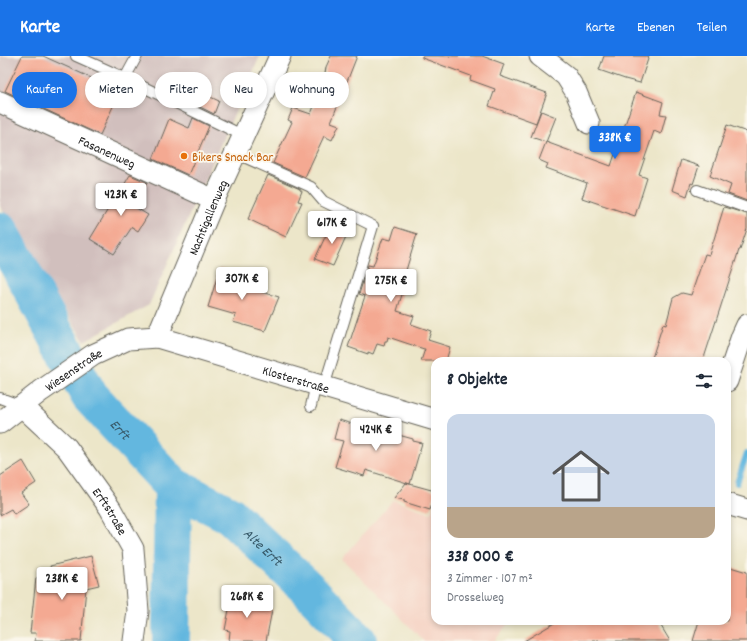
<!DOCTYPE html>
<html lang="de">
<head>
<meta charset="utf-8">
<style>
  :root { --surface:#fff; --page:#f2f2f3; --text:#1f2937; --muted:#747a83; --line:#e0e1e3; --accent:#1a73e8 }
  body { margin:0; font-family:Dekko,sans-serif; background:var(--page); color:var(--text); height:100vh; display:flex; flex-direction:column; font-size:15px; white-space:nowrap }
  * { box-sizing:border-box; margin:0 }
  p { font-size:13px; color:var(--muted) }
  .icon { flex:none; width:22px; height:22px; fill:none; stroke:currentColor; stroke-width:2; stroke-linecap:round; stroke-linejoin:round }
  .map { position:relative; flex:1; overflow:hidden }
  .panel { position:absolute; left:431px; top:301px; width:300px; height:268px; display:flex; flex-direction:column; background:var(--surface); border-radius:12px; box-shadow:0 2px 6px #0003 }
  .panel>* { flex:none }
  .top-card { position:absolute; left:12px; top:16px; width:359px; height:36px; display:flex; gap:8px }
  .price { position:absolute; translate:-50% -34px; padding:0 9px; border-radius:4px; background:#fff; color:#222; font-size:13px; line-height:26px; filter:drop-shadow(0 1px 2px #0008) }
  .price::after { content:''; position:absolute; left:50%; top:24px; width:12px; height:9px; margin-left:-6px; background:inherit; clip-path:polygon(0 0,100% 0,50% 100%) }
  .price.active { background:var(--accent); color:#fff }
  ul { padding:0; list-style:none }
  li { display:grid; align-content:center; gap:8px; height:212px; padding:0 16px }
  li+li { border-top:1px solid var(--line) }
  li span { display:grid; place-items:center; height:124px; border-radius:12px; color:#555 }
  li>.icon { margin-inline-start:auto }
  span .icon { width:72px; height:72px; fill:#fffc; stroke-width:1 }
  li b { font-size:17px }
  h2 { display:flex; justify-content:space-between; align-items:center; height:48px; padding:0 16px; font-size:17px }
  .tag { padding:0 14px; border-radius:18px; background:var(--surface); box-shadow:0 2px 6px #0003; font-size:14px; line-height:36px }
  .tag.active { background:var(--accent); color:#fff }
  header { display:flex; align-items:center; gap:24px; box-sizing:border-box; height:56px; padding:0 20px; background:var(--accent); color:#fff }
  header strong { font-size:19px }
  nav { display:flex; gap:22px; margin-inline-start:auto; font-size:14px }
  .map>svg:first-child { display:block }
</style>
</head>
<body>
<header>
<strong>Karte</strong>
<nav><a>Karte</a><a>Ebenen</a><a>Teilen</a></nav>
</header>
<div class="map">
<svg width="747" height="585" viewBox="0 0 747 585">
  <rect width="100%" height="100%" fill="#fbf7ec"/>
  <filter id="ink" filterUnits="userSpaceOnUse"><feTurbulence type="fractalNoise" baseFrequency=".025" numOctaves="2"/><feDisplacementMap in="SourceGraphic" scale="8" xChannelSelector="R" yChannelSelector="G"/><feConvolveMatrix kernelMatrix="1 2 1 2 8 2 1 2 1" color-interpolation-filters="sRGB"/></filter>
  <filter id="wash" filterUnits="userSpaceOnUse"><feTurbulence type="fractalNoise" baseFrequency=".012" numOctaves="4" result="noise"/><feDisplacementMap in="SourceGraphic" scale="16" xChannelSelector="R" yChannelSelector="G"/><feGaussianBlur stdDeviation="0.9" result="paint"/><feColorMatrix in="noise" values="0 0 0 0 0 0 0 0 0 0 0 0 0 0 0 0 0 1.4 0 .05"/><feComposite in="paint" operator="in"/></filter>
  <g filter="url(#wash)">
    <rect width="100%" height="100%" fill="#ece6c9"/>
    <path fill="#f5d2c3" d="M393,444L431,457L435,444V565H511L494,585H424L342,503Z"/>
    <path fill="#d1bfbd" d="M0,0H260L149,249L84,285L0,150Z"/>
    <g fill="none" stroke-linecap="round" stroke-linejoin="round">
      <path stroke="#63b7df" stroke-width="6" d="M737,427L747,397"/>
      <g stroke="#63b7df" stroke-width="38">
        <path id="s1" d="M0,175L89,339L173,430L171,585"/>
        <path id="s2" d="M173,430L230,459L308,533L358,585"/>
      </g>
    </g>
    <g id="blocks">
      <path fill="#f4a992" d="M22,0H43L120,35L100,79L5,35Z
        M331,0H357L331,66L339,69L332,84L324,80L305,121L273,107L292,66L288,64L293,52L311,58L324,24L326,11Z
        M422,0H482L504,8L500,20L547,37L536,67L489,50L495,33L470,24L471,20L422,2Z
        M604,0H649L640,27L625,23L599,14Z
        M636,36L663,46L660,58L666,59L661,78L654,75L639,119L647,122L635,160L582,142L587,127L546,112L548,108L539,104L546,86L611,110Z
        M204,38L219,45L214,58L198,50Z
        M541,55L556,61L546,86L531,81Z
        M193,62L209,70L188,119L153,103L169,63L189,72Z
        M727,69L747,76V145L728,138L731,129L710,120Z
        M681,104L699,110L693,128L691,127L687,140L672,134Z
        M130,119L147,126L133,150L148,159L138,175L132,171L114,198L90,183L116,140L117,141Z
        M268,119L300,133V134L302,135L298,145L302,146L286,181L248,163Z
        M724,151L747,158V173L740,194H739L703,305H651L663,268L666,269L673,242L682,237L691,239L705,198L709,199Z
        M331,168L348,176L333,210L315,203Z
        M395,171L417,178L404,221L407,222L397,255L414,260L411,268L431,275L428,284L450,291L446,305H421L425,293H424L388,281L387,285H385L384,290L377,288L373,298L368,296V298L348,291L365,240L359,238L368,209L373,210L383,182L391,184Z
        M220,212L245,219L242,230L279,241L265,275L233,266L236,259L208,251Z
        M339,364L376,375L377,373L413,383V385L422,387L410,428L366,414L364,420L335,411L343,385L334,383Z
        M23,405L36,427L21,437L29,448L14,458L11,453L0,459V420Z
        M406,427L435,435V439L430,454L404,446V444L394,442Z
        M91,500L99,529L86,532L81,585H35L36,577H30L36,522L52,517L50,510Z
        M727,510L747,516V585H693L699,565H727Z
        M233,533L255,537L253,550L272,554L266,585H229L230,575L225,574Z
        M563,565H658L670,585H524L556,566Z"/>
    </g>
  </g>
  <g filter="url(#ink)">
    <use href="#blocks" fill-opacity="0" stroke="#656359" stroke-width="1"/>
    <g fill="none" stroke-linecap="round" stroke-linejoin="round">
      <defs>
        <path id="lane" d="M76,0L125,22L244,80
          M125,22L137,0
          M235,97L311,131L323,145L373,170L324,331
          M697,134L747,152
          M0,342L22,350
          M311,350L316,328"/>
        <g id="street">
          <path d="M540,0L566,20L576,36L589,67"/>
          <path id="s3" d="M0,46L214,144"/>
          <path id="s4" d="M157,281L214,144L280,0"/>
          <path d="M727,325L742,280L747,269"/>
          <path id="s5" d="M22,350L67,392L110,452L133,493L138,555L134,585"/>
          <path id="s6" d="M0,367L41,335L93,299L128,283L157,281L435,364"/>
          <path d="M727,448L747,454"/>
        </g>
      </defs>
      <use href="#lane" stroke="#656359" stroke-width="12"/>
      <use href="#street" stroke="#656359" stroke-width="23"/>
      <use href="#lane" stroke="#fff" stroke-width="10"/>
      <use href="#street" stroke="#fff" stroke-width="21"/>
    </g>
  </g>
  <circle fill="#e8710a" stroke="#fbf7ec" stroke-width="1.5" cx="184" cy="100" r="4"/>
  <g text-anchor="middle" stroke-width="3.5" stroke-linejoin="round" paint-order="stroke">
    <g font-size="13" fill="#1c1c1c" stroke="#fbf7ec">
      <text dy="5" stroke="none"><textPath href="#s3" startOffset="118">Fasanenweg</textPath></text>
      <text dy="5" stroke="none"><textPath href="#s4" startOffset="130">Nachtigallenweg</textPath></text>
      <text dy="5" stroke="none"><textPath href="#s6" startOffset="91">Wiesenstraße</textPath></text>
      <text dy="5" stroke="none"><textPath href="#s6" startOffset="328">Klosterstraße</textPath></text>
      <text dy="5" stroke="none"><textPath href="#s5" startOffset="138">Erftstraße</textPath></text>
    </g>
    <g font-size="13" fill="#c56008" stroke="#fbf7ec" text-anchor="start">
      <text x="192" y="105">Bikers Snack Bar</text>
    </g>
    <g font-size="14" font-style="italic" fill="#385a6a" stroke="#fbf7ec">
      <text dy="5" stroke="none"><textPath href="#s1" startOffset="233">Erft</textPath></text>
      <text dy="5" stroke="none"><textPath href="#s2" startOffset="110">Alte Erft</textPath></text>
    </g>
  </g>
</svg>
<b class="price active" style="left:615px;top:104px">338K €</b>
<b class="price" style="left:121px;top:161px">423K €</b>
<b class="price" style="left:332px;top:189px">617K €</b>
<b class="price" style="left:242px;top:245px">307K €</b>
<b class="price" style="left:391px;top:247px">275K €</b>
<b class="price" style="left:376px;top:396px">424K €</b>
<b class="price" style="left:62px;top:545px">238K €</b>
<b class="price" style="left:247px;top:563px">268K €</b>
<div class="top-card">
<a class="tag active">Kaufen</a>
<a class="tag">Mieten</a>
<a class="tag">Filter</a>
<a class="tag">Neu</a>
<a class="tag">Wohnung</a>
</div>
<section class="panel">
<h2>8 Objekte<svg class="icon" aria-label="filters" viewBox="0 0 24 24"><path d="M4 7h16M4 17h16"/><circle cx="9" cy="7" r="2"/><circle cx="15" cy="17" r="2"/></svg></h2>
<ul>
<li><span style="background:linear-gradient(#c9d6e8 75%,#b9a48a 0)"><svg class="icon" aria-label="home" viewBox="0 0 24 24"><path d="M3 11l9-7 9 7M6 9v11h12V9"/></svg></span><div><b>338 000 €</b><p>3 Zimmer · 107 m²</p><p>Drosselweg</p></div></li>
</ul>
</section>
</div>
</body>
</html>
